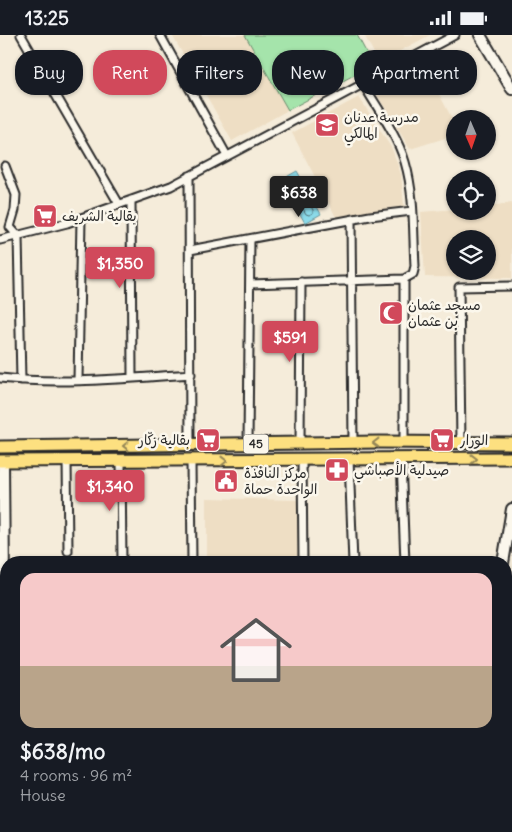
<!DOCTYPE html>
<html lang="en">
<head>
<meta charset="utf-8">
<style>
  :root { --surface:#171b24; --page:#242831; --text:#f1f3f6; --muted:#9ea1a6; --line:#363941; --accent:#d1495b }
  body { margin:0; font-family:Delius,"Playpen Sans Arabic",sans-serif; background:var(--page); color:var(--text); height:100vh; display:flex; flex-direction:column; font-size:19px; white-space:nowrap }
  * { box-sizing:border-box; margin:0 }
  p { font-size:16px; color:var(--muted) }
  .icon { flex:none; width:28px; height:28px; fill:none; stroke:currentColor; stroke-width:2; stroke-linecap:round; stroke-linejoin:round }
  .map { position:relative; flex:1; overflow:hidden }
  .panel { position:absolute; left:0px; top:521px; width:512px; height:276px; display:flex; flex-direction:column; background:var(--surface); border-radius:20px 20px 0 0; box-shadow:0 1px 4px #0004 }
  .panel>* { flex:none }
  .top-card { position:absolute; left:15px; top:15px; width:482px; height:45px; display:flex; gap:10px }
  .needle { width:32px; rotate:178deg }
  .controls { position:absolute; left:446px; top:75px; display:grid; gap:10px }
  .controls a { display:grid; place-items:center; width:50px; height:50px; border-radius:50%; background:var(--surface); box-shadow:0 1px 4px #0004; font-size:25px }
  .price { position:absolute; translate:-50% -42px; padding:0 11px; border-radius:5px; background:var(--accent); color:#fff; font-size:16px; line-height:32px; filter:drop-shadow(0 1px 2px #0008) }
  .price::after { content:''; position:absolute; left:50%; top:30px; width:15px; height:11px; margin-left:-8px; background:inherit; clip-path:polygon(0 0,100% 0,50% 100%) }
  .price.active { background:#222; color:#fff }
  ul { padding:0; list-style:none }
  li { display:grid; align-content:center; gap:10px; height:265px; padding:0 20px }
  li+li { border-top:1px solid var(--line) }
  li span { display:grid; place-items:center; height:155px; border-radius:15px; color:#555 }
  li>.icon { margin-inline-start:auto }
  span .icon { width:90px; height:90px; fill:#fffc; stroke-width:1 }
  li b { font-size:21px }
  .chip { padding:0 18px; border-radius:20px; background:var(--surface); box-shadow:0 1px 4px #0004; font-size:18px; line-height:45px }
  .chip.active { background:var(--accent); color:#fff }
  .status { display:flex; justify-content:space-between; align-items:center; height:35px; padding:0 25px; background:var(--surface); direction:ltr }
  .status svg { height:14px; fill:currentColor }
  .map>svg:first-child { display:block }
</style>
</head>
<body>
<div class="status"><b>13:25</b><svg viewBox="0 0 49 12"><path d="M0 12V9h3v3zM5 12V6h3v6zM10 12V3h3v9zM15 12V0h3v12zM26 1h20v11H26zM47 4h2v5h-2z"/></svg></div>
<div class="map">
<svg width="512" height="797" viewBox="0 0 512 797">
  <rect width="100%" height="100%" fill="#f5ecda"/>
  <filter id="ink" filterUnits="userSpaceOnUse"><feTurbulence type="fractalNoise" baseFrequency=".02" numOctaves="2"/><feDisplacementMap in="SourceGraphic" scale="10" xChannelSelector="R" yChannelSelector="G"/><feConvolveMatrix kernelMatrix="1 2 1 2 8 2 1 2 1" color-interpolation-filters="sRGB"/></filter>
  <g filter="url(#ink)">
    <path fill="#eedec4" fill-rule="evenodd" d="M172,0H245L288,75L232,106Z
      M364,0H430L379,27Z
      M423,29L455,89V100L410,114L374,55Z
      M359,62L392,114L401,139L404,171L336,182L292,98Z
      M512,168V243L425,242L421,177L455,174V176H488V171ZM455,204H488V236H455Z
      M207,463L297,465L298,527H207Z
      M131,791H188V797H132Z"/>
    <path fill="#a5e4ab" stroke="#68886b" d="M245,0H357L373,30L288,75Z"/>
    <path fill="#8bdae9" stroke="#65949d" d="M297,136L321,179L305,188L281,145Z"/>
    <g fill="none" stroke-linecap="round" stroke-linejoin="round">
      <path stroke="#517177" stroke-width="1" d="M294,144L296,145L313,175V178L309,180L306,179L289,149L290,146Z"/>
      <defs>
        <path id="street" d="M21,0L119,169
          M160,0L227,121
          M5,131L16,160L15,175L10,192L18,201L21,345
          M189,141L190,410
          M131,165L132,343
          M351,185L353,408
          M0,205L67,188L171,151L455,0
          M190,215L370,181L412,176
          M404,244V408
          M250,249L404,244L413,239L415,231C413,197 415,161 405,127C398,102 377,72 363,49
          M0,343C63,350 128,343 191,339
          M78,345L81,184
          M461,408L459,252L512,251
          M248,409L250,204
          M300,409L301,247
          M349,424L353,528
          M401,424L405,528
          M67,425L68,516
          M121,425L122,528
          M302,425L303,528
          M191,426L192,528
          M506,633L512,634
          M506,687L512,688
          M82,791V797"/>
        <path id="secondary" d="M480,0L512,54
          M3,426L6,797
          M503,528L512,474
          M506,595L512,562
          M456,797L457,791
          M471,797L472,791"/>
        <path id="primary" d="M0,412L379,407L512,408
          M0,426L512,423"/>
      </defs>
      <use href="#street" stroke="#2b2b2b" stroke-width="11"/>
      <use href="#secondary" stroke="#2b2b2b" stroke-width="14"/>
      <use href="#primary" stroke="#2b2b2b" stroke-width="15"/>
      <use href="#street" stroke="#fbf7ec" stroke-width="7"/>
      <use href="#secondary" stroke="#fbf7ec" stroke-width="10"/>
      <use href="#primary" stroke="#fde080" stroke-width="11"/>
    </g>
    <defs><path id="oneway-chevron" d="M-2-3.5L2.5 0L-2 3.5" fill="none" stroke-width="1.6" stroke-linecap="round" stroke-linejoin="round" transform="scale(1.25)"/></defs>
    <g stroke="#948656">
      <use href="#oneway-chevron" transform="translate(376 408) rotate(180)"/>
      <use href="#oneway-chevron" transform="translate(126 411) rotate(179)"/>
      <use href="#oneway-chevron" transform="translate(474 424) rotate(-1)"/>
      <use href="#oneway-chevron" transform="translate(224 426) rotate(-1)"/>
    </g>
  </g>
  <defs>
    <symbol id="school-square" viewBox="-11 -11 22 22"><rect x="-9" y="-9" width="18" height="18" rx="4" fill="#d1495b" stroke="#fbf7ec"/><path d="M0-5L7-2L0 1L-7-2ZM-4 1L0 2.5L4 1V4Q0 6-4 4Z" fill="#fff"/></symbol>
    <symbol id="supermarket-square" viewBox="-11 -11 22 22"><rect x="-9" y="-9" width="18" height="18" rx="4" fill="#d1495b" stroke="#fbf7ec"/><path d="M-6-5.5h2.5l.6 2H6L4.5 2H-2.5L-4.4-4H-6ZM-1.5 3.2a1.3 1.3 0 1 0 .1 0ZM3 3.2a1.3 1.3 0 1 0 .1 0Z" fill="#fff"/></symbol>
    <symbol id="mosque-square" viewBox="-11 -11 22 22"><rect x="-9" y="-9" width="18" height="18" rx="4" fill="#d1495b" stroke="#fbf7ec"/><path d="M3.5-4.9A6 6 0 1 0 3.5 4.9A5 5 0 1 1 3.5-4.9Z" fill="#fff"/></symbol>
    <symbol id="pharmacy-square" viewBox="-11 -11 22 22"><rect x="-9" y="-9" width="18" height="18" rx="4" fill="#d1495b" stroke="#fbf7ec"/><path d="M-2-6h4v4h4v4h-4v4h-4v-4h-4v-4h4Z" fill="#fff"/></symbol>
    <symbol id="civic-square" viewBox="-11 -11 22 22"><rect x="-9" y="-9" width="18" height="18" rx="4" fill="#d1495b" stroke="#fbf7ec"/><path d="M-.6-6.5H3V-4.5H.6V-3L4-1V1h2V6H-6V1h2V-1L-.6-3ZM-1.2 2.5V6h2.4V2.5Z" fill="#fff"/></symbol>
  </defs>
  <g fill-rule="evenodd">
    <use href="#school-square" x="313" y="76" width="28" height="28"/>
    <use href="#supermarket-square" x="31" y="167" width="28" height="28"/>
    <use href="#mosque-square" x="377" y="264" width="28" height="28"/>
    <use href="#supermarket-square" x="194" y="391" width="28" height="28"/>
    <use href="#supermarket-square" x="428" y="391" width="28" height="28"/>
    <use href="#pharmacy-square" x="323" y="421" width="28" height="28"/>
    <use href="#civic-square" x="212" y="432" width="28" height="28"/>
  </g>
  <g text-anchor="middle" stroke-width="5" stroke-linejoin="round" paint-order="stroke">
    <rect fill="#fbf7ec" stroke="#696865" stroke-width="1" x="243.5" y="399.5" width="25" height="19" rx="4"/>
    <g font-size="12" font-weight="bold" fill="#2b2b2b">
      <text x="256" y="413">45</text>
    </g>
    <g font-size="14" fill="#2b2b2b" stroke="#fbf7ec" text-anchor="start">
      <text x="344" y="87">مدرسة عدنان<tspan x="344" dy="16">المالكي</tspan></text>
      <text x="62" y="186">بقالية الشريف</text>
      <text x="408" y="275">مسجد عثمان<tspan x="408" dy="16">بن عثمان</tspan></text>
      <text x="190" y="410" text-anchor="end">بقالية زكّار</text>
      <text x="460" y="410">الورار</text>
      <text x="354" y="440">صيدلية الأصباشي</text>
      <text x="244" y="443">مركز النافذة<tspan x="244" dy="16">الواحدة حماة</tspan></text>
    </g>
  </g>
</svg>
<div class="controls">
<a><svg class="needle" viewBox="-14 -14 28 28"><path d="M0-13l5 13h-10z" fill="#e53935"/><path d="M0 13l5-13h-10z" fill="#9ea1a6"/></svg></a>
<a><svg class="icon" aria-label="locate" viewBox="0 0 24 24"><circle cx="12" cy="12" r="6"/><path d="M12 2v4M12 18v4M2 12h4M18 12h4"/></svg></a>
<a><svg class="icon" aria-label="layers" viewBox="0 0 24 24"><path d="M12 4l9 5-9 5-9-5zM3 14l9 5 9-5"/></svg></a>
</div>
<b class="price active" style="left:299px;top:183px">$638</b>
<b class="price" style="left:120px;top:254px">$1,350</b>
<b class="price" style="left:290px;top:328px">$591</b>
<b class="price" style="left:110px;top:477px">$1,340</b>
<div class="top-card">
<a class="chip">Buy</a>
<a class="chip active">Rent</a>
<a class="chip">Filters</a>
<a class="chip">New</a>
<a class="chip">Apartment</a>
</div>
<section class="panel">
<ul>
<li><span style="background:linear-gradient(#f6c9c9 60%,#b9a48a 0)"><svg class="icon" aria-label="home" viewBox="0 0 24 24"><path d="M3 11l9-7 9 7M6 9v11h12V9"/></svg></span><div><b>$638/mo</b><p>4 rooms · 96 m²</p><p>House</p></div></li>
</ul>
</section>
</div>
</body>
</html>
